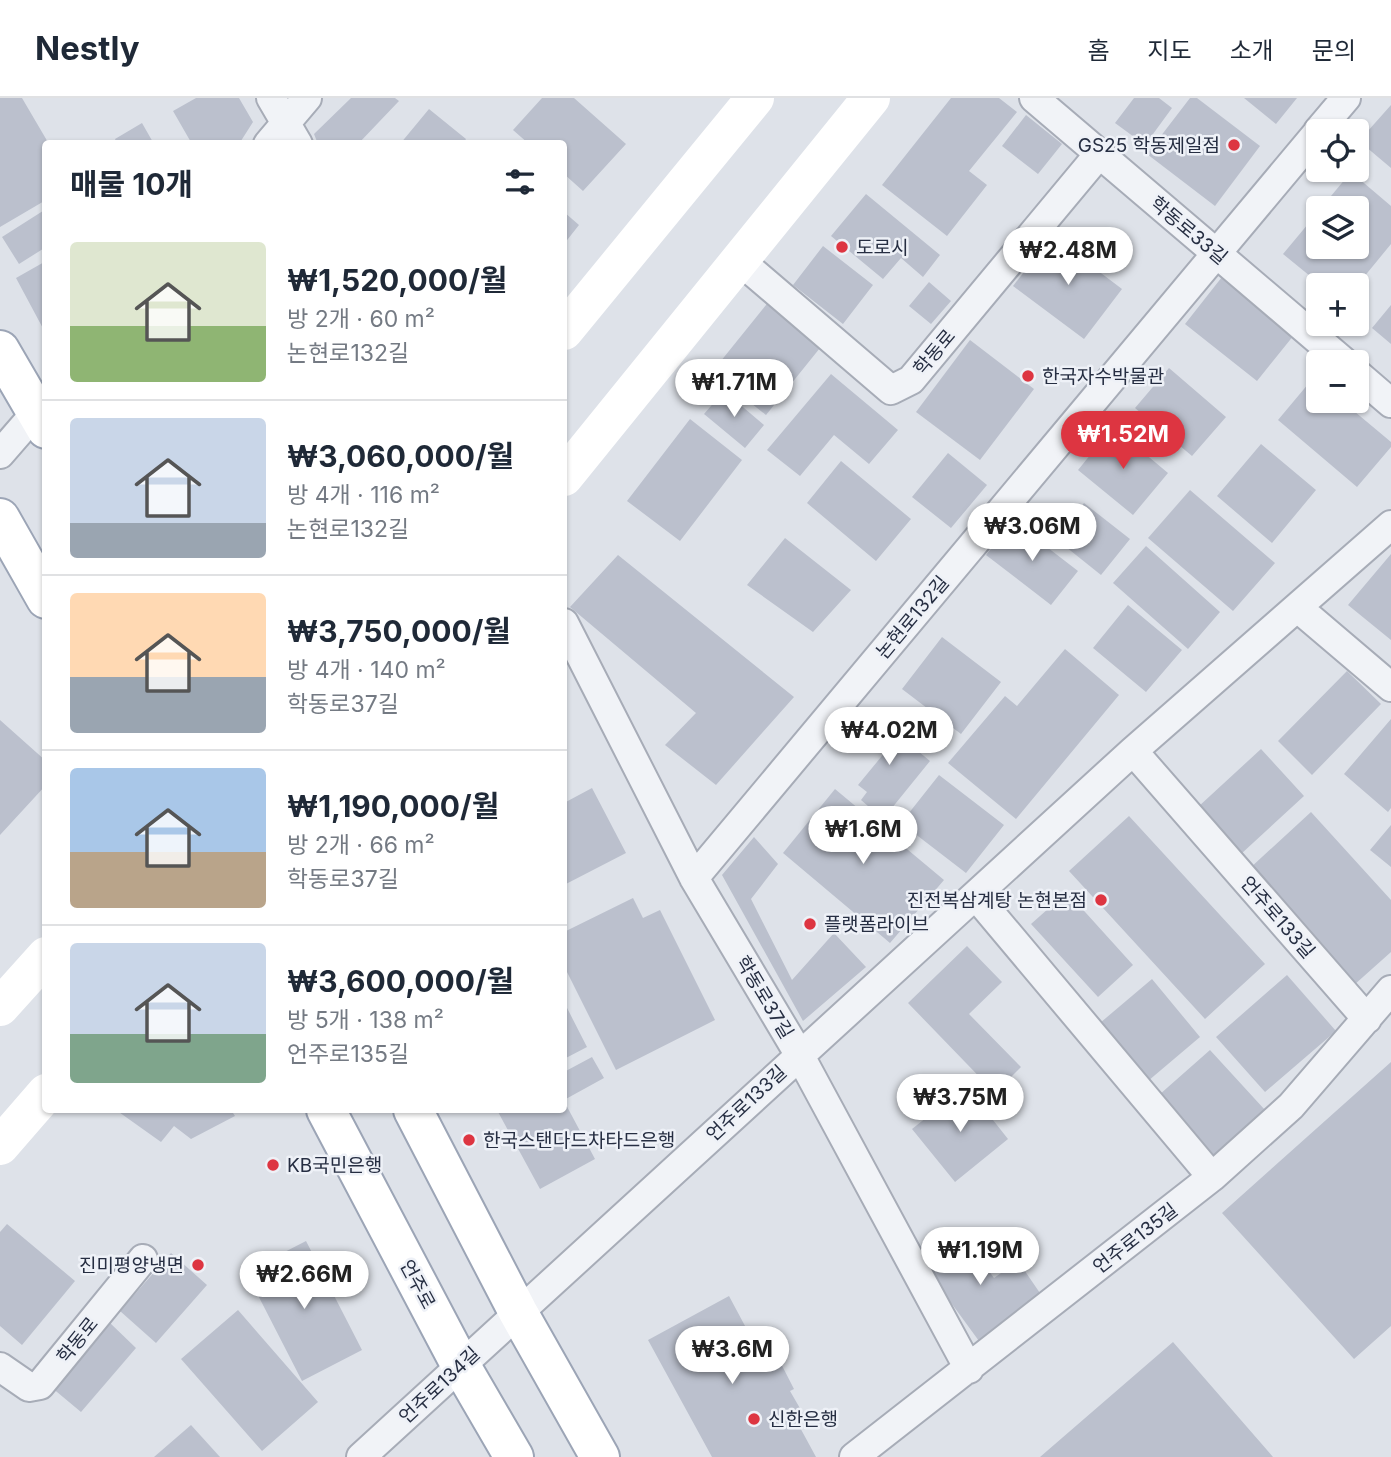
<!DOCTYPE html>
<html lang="ko">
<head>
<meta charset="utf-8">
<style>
  :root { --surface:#fff; --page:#f6f6f7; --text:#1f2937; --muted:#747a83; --line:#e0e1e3; --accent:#dd3541 }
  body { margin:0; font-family:Inter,"Noto Sans KR",sans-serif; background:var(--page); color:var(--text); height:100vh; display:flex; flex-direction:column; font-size:26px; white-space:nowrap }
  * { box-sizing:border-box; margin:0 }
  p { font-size:23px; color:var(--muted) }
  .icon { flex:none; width:38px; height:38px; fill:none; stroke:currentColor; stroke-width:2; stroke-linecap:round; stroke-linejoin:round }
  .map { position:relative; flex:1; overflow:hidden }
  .panel { position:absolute; left:42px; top:42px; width:525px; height:973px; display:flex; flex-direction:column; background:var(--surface); border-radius:7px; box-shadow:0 2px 5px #0004 }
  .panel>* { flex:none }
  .buttons { position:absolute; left:1306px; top:21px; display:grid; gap:14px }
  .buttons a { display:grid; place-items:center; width:63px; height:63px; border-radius:7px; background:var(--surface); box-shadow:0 2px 5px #0004; font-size:35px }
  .price { position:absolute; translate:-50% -60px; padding:0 16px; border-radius:24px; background:#fff; color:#222; font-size:23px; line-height:46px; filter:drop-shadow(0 2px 4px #0008) }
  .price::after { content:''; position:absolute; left:50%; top:42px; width:21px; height:16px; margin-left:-10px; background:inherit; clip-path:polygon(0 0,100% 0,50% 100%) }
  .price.on { background:var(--accent); color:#fff }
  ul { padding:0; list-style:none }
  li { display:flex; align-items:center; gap:21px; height:175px; padding:0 28px }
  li+li { border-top:2px solid var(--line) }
  li span { display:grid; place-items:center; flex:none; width:196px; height:140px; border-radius:7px; color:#555 }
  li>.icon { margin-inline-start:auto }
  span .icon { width:84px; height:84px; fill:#fffc; stroke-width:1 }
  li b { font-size:30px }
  h2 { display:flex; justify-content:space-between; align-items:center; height:84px; padding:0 28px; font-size:30px }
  header { display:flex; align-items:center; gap:42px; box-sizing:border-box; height:98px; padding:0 35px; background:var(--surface); border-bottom:2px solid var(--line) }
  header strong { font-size:33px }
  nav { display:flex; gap:38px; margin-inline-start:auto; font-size:24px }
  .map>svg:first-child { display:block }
</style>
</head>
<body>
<header>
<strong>Nestly</strong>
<nav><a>홈</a><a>지도</a><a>소개</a><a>문의</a></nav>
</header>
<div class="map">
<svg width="1391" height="1359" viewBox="0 0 1391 1359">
  <rect width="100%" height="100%" fill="#dee2e9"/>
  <path fill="#bbc0cd" d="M0,0H22L49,46H46V102L0,129Z
    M196,0H239L253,24L239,46H192L173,13Z
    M351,0H395L399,3L358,46H318L314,36Z
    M542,0H574L626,46L583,93L564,76V46H529L513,32Z
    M951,0H999L1017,14L969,73L987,87L947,138L882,87Z
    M1134,0H1159L1172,10L1145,47L1115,25Z
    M1190,0H1197L1260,48L1215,108L1147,56Z
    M1244,0H1297L1276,26Z
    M1391,7V70L1359,43Z
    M429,11L466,41L463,46H400Z
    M1026,17L1062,46L1038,76L1002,48Z
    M142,25L154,46H117L115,41Z
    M1351,74L1391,108V146L1359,185L1349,177L1340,187H1321L1283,156L1318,114V149H1356V110H1321Z
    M866,96L940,157L923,179L901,160L883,181L831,138Z
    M46,111V149L19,166L2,139Z
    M564,114L579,127L564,146Z
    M1052,138L1122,191L1084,241L1013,188Z
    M823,148L873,187L843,226L793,187Z
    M46,163V236L16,180Z
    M1222,179L1294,237L1257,283L1185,226Z
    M929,184L951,203L931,226L909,208Z
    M770,202L824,245L766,317L712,274Z
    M1391,207V246L1372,230Z
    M970,242L1034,291L980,362L916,314Z
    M1169,270L1226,319L1192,358L1135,310Z
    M831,276L898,332L869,366L834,337L800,378L767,352Z
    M1314,279L1318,283V303H1342L1391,344V349L1357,389L1278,322Z
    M724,293L764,327L745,350L704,316Z
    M690,321L742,362L680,443L627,403Z
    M1113,329L1168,375L1133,417L1078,372Z
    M1261,346L1316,392L1272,445L1217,398Z
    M948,355L987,387L951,430L912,399Z
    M841,363L911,421L876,463L807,405Z
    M1190,392L1275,465L1233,513L1148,440Z
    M1084,405L1130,441L1101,477L1056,441Z
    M1013,423L1078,473L1051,507L986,457Z
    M785,440L851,492L813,534L747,487Z
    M1146,448L1220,514L1188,551L1113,485Z
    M1391,456V542L1348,507Z
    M618,457L794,599L716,687L665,647L696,615L570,509Z
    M1128,507L1182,552L1146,594L1093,550Z
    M942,539L1001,584L961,636L902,591Z
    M1065,551L1119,597L1016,721L948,665L1005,598L1017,608Z
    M1347,573L1381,606L1312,677L1278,643Z
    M871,614L930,663L883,721L861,702L867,694L858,687L886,653L858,630Z
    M1391,621V710L1388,714L1344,676Z
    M0,622L46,663V687L0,737Z
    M1261,651L1304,698L1241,756L1198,709Z
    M939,677L1004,727L966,775L901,725Z
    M592,690L626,755L564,787V705Z
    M835,691L944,782L890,845L783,755Z
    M1311,714L1391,802V854L1354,887L1249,771Z
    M1129,718L1265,866L1205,921L1069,773Z
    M1391,727V769L1370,752Z
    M754,739L778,766L751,801L792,882L834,835L866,869L803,923L722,777Z
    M1067,794L1133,867L1098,899L1031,826Z
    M633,800L643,820L660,812L715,922L616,972L564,868V834Z
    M967,848L1002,884L969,916L1021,969L995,995L908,905Z
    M1287,877L1336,933L1265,994L1216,939Z
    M1152,881L1200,939L1148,983L1100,925Z
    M564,904L587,949L564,961Z
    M1210,952L1265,1012L1215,1058L1159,997Z
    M592,959L604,980L564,1002V974Z
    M1391,964V1228L1354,1261L1222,1115Z
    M966,988L1008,1041L955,1084L912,1031Z
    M564,1003L595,1061L540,1091L497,1012H564Z
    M116,1012H231L235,1018L191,1041L174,1028L161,1044Z
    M7,1126L75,1183L22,1247L0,1228V1134Z
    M962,1136L994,1180L1018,1163L1042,1198L979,1243L922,1165Z
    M306,1143L362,1252L302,1283L246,1174Z
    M171,1155L207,1187L156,1245L120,1213Z
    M729,1198L752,1241L758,1237L770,1257L775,1254L794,1291L790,1293L805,1319L797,1324L816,1359H712L648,1242Z
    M238,1212L318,1304L262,1353L181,1261Z
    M109,1224L136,1250L81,1314L51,1289Z
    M1173,1244L1273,1359H1040Z
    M191,1327L220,1359H154Z"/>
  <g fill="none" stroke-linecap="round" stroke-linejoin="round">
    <defs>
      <path id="minor" d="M271,0L298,46
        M1034,0L1344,264
        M1318,33L1346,0
        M268,46L307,0
        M739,162L891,292L911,282L1100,55
        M1356,275L1391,305
        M0,356L46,303
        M1298,510L1391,589
        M564,525L694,780L799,956L969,1271
        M1133,653L1367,921
        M694,780L1318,34
        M976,798L1212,1079
        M0,1269L29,1289L40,1287L143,1161
        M361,1359L1133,653L1391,427
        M854,1359L1212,1079L1291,1008L1391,892"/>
      <path id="primary" d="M0,252L46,331
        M0,420L46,501
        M326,1012L461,1268L514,1359
        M413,1012L518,1214L600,1359"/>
    </defs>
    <use href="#minor" stroke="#a7acb7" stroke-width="32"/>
    <use href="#primary" stroke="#9ca5b6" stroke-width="42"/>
    <use href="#minor" stroke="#f1f3f7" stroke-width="28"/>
    <path stroke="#fff" stroke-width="38" d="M564,233L755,0
      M564,379L871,0
      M0,909L46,858
      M0,1048L46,995"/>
    <use href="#primary" stroke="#fff" stroke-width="38"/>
  </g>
  <g fill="#dd3541" stroke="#eef1f7" stroke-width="2.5">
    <circle cx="1234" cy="47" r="7"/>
    <circle cx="842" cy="149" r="7"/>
    <circle cx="1028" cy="278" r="7"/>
    <circle cx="1101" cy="802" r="7"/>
    <circle cx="810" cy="826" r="7"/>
    <circle cx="469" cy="1042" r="7"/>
    <circle cx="273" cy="1067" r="7"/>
    <circle cx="198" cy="1167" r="7"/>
    <circle cx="754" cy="1321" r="7"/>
  </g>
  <g text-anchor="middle" stroke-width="5" stroke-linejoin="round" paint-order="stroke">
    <g font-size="19" fill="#262e42" stroke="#eef1f7" text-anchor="start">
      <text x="1220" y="54" text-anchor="end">GS25 학동제일점</text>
      <text x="856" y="156">도로시</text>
      <text x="1042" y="285">한국자수박물관</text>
      <text x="1087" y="809" text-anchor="end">진전복삼계탕 논현본점</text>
      <text x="824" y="833">플랫폼라이브</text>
      <text x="483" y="1049">한국스탠다드차타드은행</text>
      <text x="287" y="1074">KB국민은행</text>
      <text x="184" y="1174" text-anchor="end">진미평양냉면</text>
      <text x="768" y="1328">신한은행</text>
    </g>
    <g font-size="19" fill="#262e42" stroke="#eef1f7">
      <text transform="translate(1189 132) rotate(40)" y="7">학동로33길</text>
      <text transform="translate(934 254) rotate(-50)" y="7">학동로</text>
      <text transform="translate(912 519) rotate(-50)" y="7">논현로132길</text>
      <text transform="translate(1278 819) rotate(49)" y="7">언주로133길</text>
      <text transform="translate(765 899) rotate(59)" y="7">학동로37길</text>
      <text transform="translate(746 1005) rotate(-43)" y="7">언주로133길</text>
      <text transform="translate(1135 1140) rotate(-38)" y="7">언주로135길</text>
      <text transform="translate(418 1186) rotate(62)" y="7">언주로</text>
      <text transform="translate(77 1242) rotate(-51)" y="7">학동로</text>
      <text transform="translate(439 1287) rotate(-43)" y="7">언주로134길</text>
    </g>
  </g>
</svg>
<div class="buttons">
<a><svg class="icon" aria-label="locate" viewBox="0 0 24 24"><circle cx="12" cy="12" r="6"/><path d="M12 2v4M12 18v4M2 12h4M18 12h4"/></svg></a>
<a><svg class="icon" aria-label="layers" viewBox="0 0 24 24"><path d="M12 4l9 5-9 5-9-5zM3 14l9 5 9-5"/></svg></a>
<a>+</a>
<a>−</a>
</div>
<b class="price" style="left:1068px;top:189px">₩2.48M</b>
<b class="price" style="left:734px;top:321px">₩1.71M</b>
<b class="price on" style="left:1123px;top:373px">₩1.52M</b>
<b class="price" style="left:1032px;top:465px">₩3.06M</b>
<b class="price" style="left:889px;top:669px">₩4.02M</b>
<b class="price" style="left:863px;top:768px">₩1.6M</b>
<b class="price" style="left:960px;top:1036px">₩3.75M</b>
<b class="price" style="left:980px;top:1189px">₩1.19M</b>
<b class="price" style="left:304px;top:1213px">₩2.66M</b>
<b class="price" style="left:732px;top:1288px">₩3.6M</b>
<section class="panel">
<h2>매물 10개<svg class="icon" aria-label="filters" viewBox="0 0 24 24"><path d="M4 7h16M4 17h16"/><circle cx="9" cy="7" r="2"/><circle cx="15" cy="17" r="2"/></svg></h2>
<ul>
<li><span style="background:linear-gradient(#dfe7d0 60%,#8fb573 0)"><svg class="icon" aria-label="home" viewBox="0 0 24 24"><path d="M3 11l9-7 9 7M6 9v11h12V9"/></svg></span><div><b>₩1,520,000/월</b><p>방 2개 · 60 m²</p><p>논현로132길</p></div></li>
<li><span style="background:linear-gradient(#c9d6e8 75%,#9aa5b1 0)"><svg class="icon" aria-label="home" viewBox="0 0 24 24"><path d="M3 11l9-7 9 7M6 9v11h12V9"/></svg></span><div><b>₩3,060,000/월</b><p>방 4개 · 116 m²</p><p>논현로132길</p></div></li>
<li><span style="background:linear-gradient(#ffd9b3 60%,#9aa5b1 0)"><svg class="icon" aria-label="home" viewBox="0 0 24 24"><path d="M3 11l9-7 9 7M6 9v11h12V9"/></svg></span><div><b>₩3,750,000/월</b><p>방 4개 · 140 m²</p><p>학동로37길</p></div></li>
<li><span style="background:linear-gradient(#a9c7e8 60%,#b9a48a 0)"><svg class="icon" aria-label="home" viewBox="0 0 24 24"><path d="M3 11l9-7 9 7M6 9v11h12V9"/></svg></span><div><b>₩1,190,000/월</b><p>방 2개 · 66 m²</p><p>학동로37길</p></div></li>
<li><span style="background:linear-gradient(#c9d6e8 65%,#7fa58c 0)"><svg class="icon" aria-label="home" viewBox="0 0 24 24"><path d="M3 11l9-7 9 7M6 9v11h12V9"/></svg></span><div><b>₩3,600,000/월</b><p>방 5개 · 138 m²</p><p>언주로135길</p></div></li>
</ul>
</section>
</div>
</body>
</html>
